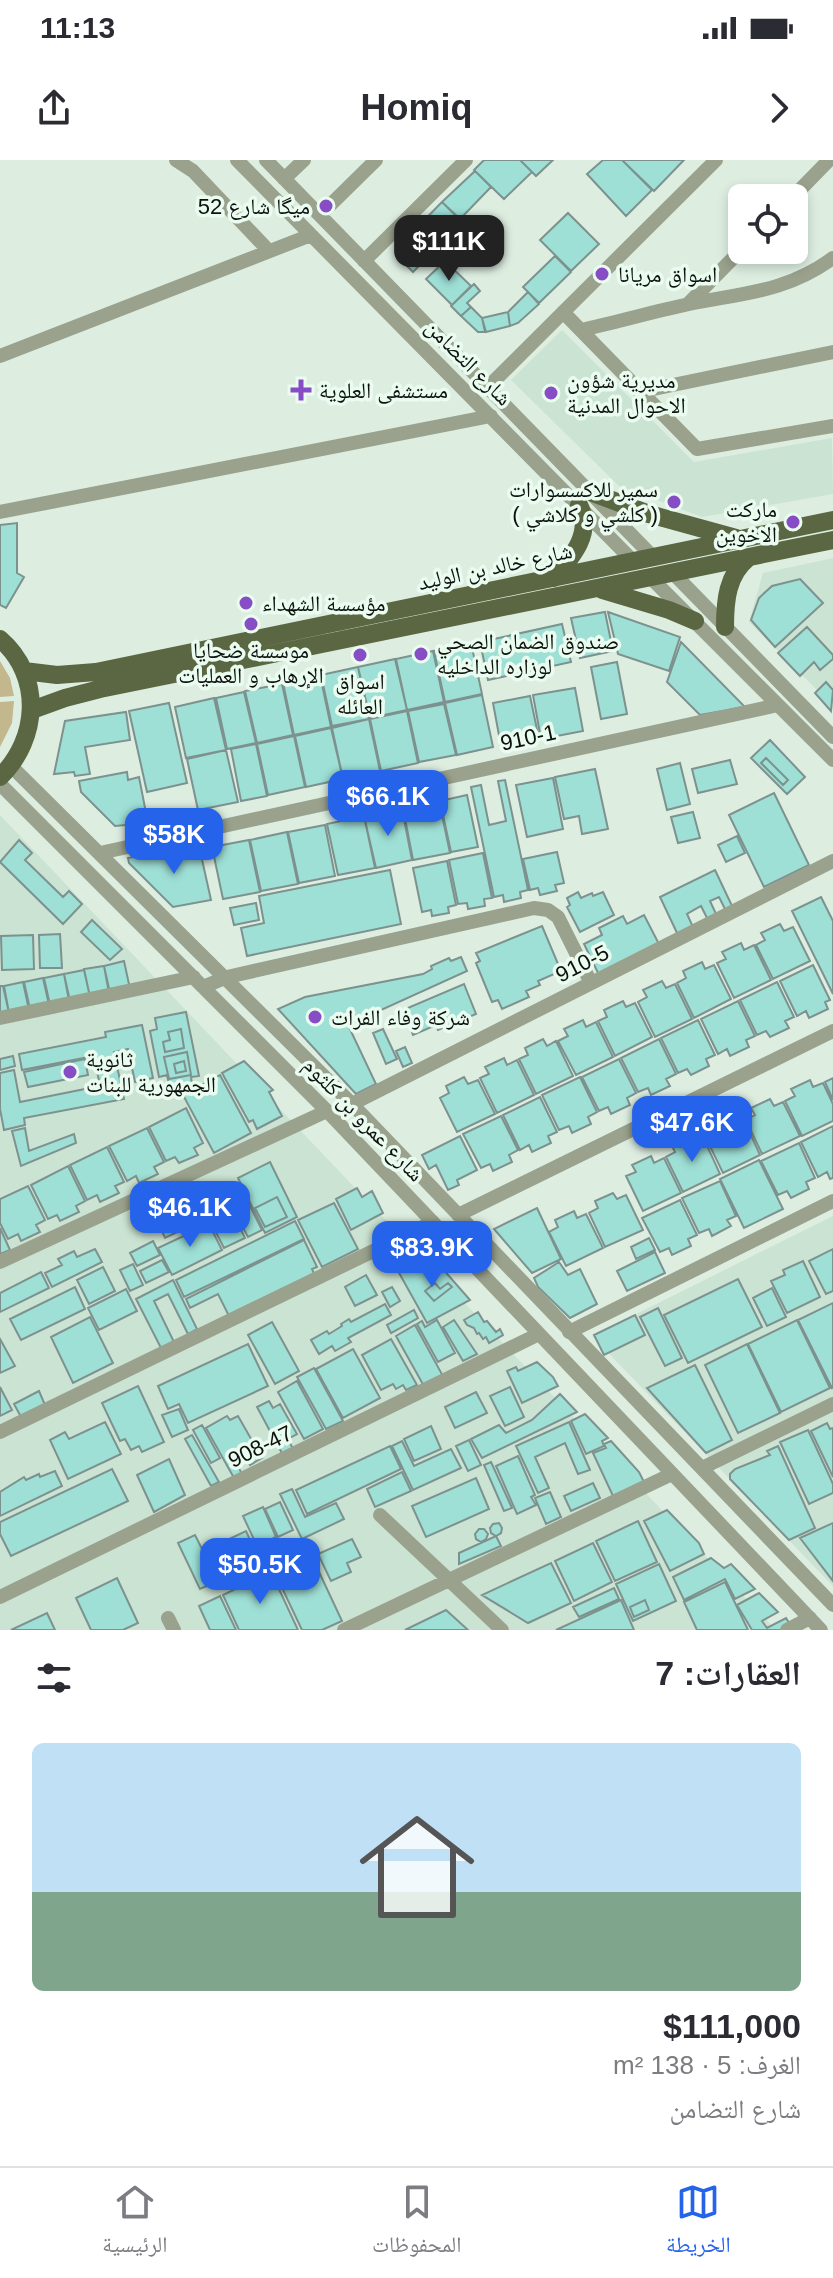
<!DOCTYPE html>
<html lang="ar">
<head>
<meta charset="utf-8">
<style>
  :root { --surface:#fff; --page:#f2f2f3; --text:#2b2b33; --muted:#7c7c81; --line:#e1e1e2; --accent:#2563eb }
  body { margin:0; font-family:Arial,"Noto Naskh Arabic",sans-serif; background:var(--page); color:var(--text); direction:rtl; height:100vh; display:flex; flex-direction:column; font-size:30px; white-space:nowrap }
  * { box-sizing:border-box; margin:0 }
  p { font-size:26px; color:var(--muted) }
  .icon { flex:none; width:44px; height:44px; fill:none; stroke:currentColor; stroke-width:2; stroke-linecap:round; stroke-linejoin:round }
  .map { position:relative; height:1470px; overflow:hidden; direction:ltr }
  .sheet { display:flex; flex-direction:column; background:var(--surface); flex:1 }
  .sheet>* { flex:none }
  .fabs { position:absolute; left:728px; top:24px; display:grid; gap:16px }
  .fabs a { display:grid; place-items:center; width:80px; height:80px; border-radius:12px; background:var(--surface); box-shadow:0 4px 12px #0003; font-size:40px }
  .price { position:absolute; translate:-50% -68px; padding:0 18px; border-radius:16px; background:var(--accent); color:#fff; font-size:26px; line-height:52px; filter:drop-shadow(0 2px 4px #0008) }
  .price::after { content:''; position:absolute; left:50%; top:48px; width:24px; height:18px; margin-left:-12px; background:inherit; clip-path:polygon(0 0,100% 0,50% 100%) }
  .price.on { background:#222; color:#fff }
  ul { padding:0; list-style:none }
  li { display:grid; align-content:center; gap:16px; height:424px; padding:0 32px }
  li span { display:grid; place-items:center; height:248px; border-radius:12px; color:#555 }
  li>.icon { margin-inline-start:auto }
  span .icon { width:144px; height:144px; fill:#fffc; stroke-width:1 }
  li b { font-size:34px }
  h2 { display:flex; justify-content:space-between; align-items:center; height:96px; padding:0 32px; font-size:34px }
  .status { display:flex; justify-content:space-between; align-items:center; height:56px; padding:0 40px; background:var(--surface); direction:ltr }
  .status svg { height:22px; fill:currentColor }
  header { display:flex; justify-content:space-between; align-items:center; height:104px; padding:0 32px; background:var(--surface); font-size:36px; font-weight:700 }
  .tabs { display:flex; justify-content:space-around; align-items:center; height:112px; border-top:2px solid var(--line); background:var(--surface); font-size:22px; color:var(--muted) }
  .tabs a { display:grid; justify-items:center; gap:4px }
  .tabs .on { color:var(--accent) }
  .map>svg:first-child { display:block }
</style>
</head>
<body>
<div class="status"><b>11:13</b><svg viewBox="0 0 49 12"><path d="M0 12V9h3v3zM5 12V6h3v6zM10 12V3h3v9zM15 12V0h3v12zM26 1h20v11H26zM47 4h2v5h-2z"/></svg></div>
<header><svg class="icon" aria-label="forward" viewBox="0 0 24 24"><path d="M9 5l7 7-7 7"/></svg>Homiq<svg class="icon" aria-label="share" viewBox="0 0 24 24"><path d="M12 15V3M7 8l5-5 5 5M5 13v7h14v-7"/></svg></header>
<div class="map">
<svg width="833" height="1470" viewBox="0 0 833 1470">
  <rect width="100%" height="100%" fill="#ddeee1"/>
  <path fill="#cbe3d2" d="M562,170L694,302L832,278L833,334L702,357L619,326L511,220Z
    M833,398V546L749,462L763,413Z
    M0,655L776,1470H0Z
    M833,1056V1426L592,1176Z"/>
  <path fill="#c3b78e" d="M0,501L10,518L14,536L0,537Z
    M14,541L12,563L0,587V542Z"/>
  <path fill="#9ee0d6" stroke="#7d928e" stroke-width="2" d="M484,0H520L532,12L504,39L474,10Z
    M520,0H553L536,16Z
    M603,0H622L652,30L626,56L587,14Z
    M622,0H684L654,31Z
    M475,11L491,27L460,59L442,42Z
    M442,42L462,62L413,112L399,98L398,87Z
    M568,53L599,84L571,111L540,80Z
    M555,96L571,112L539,143L523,127Z
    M445,101L471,126L452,145L426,119Z
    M474,124L480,131L467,143L471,147L461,156L451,146Z
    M528,132L539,144L518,163L510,166L508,152Z
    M471,147L482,158L485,172H478L461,156Z
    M508,152L510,166L486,172L482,158Z
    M17,363V413L24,417L6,448L0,445V365Z
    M800,419L823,443L775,487L751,460L759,438L772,426Z
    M605,452L613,491L580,498L571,458Z
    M608,452L680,477L669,511L618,494Z
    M562,464L571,502L488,520L480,482Z
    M807,467L833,495V499L820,510L814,502L800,516L778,493Z
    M681,482L745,547L700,555L667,522Z
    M471,483L482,534L445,542L434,491Z
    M433,491L444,542L407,550L396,499Z
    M395,499L407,550L370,558L358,507Z
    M617,502L627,554L601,559L591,507Z
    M358,507L369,559L332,566L321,515Z
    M320,515L331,567L294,575L283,523Z
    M826,522L833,530L831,551L815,533Z
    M282,524L293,575L257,583L245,531Z
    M575,528L583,571L541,579L533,535Z
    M244,532L256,583L227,589L216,538Z
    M482,535L493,587L457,595L445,543Z
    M530,536L539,579L501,586L493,543Z
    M214,538L226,590L186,598L175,547Z
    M169,543L187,623L147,632L129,551Z
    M444,544L456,595L419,602L408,551Z
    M407,551L418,603L381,611L370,559Z
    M126,552L130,580L85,587L90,614L75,616L74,612L54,614L65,561Z
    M369,559L380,611L343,619L332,568Z
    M331,568L343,619L306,627L295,576Z
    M294,576L305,627L268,635L257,584Z
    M770,580L805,617L787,634L751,598Z
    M256,584L267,636L241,641L231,589Z
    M226,590L238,642L198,650L187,599Z
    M766,598L788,620L783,625L761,603Z
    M730,600L737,624L698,633L692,609Z
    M680,603L690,644L667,650L657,609Z
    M595,609L608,669L582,674L579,656L564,659L555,617Z
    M127,612L128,620L139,617L148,663L115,666L81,632L79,621Z
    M553,618L563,669L527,677L516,625Z
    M505,620L528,730L520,732L521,738L504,742L503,735L494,737L471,627L481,625L489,665L506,661L498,621Z
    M774,633L809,705L764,727L729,655Z
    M467,635L478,687L451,692L440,641Z
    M439,641L450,693L413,700L403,648Z
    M402,649L412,700L376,708L364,656Z
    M693,652L700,678L678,683L671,657Z
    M364,656L375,708L338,715L327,664Z
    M325,665L335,716L299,723L288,672Z
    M287,672L298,724L261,731L250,680Z
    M737,676L745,693L726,702L718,685Z
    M19,680L32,693L25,700L63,737L69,731L82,744L63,764L0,702Z
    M249,680L260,732L223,739L212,687Z
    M181,687L184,698L201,695L211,740L173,747L129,703L128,698Z
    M557,692L564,723L555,725L557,731L540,735L538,728L530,730L523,699Z
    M483,693L492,738L484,739L485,746L468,749L467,743L458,744L449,700Z
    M447,701L456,745L448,747L449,753L432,756L431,750L422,752L413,708Z
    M390,710L401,764L247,796L241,768L264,763L259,736Z
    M715,710L733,748L726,751L719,737L710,741L717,756L708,760L701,746L687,754L693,767L678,775L660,737Z
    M578,732L581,738L592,733L593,736L603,732L614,755L580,772L567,747L570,745L567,738Z
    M821,737L833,761V834L792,751Z
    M256,743L259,760L234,765L230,748Z
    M644,755L660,786L599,815L584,784L602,775L599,768L623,756L627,764Z
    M92,760L122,789L110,800L81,772Z
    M780,764L784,771L793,767L810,801L773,819L756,785L765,780L761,773Z
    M542,766L561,811L538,821L540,825L526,831L529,837L502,849L498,840L492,842L476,803L480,801L476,793Z
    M60,774L62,808H40L39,775Z
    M33,775L34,809L2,810L1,776Z
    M741,783L744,790L754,785L771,820L734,838L717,803L726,799L722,792Z
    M461,797L467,811L348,865L376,924L356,934L278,849L305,837L423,814L432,809L431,806L449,798L451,801Z
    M124,801L130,829L110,833L104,806Z
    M702,802L705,809L714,805L731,839L694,858L677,823L686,818L683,811Z
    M813,805L830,840L825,842L828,849L809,858L806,851L797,856L780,821Z
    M104,806L109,833L90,837L84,809Z
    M84,810L90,837L70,841L64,814Z
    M64,814L69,841L50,845L44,818Z
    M43,818L49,845L30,849L24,822Z
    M662,821L666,828L675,824L692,859L655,877L638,842L647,837L643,830Z
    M23,822L29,850L9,853L4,826Z
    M777,822L794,857L785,861L789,868L770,877L766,871L757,875L740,840Z
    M464,824L476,854L438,870L436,865L413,875L403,850Z
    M0,826H3L9,853L0,855Z
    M623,841L626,847L635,843L652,877L615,896L598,861L607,857L604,850Z
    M738,841L755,876L746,880L749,887L730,896L727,889L718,894L701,859Z
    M186,852L199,916L191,917L192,924L170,929L167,915L159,917L150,871L157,869L155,858Z
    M583,860L586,867L596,862L613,897L576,915L558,881L568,876L564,869Z
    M698,860L715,895L706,899L709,906L691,915L687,909L678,913L661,878Z
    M142,865L153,918L135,922L128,889L114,892L124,939L24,958L25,965L4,970L0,949V913L14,910L20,942L100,926L94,896L22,910L19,894L106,877L105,872Z
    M181,869L184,888L165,892L163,882L170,880L168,872Z
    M383,869L397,899L386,904L373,873Z
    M543,879L547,886L556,881L573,916L536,934L519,899L528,895L525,888Z
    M659,879L676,914L666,919L670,926L651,935L648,928L638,932L621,898Z
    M405,887L412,903L403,907L396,891Z
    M187,892L191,915L169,919L164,897Z
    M13,896L15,906L0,910V899Z
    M504,898L507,905L517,900L534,935L497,953L480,918L489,914L485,907Z
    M85,899L88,915L28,927L24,912Z
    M619,899L636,933L627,938L630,945L611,954L608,947L599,951L582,917Z
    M184,901L186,911L176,913L174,904Z
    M244,901L273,930L269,932L282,956L257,969L253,960L249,962L222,913Z
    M220,915L251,973L214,993L183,935Z
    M464,917L468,924L478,920L495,954L457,972L440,938L449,933L446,926Z
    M580,917L597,952L588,957L591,964L572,973L569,966L559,970L542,935Z
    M833,918V940L825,922Z
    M810,920L813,927L823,923L833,944V961L802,976L785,941L795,936L791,929Z
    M540,937L557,972L548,976L551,983L532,992L529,985L520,990L503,955Z
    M770,939L774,946L783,942L800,976L762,994L746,960L755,955L751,948Z
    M186,948L203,983L194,988L198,995L179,1003L175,997L166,1001L149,967Z
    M501,956L518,990L509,995L512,1002L493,1011L490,1004L481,1008L463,974Z
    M731,958L734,965L744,960L760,995L723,1013L706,978L715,973L712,967Z
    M833,966V1018L830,1019L827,1012L818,1017L801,982Z
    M25,968L29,991L74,974L76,983L21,1006L12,971Z
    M147,968L164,1002L154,1007L158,1014L139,1023L136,1016L127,1021L109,986Z
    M460,976L477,1010L457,1020L459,1025L448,1030L436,1005L429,1009L422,995Z
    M691,977L694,984L704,979L720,1014L683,1032L666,997L675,992L672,986Z
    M799,983L815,1018L806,1022L809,1029L791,1038L787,1031L778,1035L761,1001Z
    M107,987L124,1022L115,1026L119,1033L100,1042L97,1035L87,1040L70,1005Z
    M651,996L654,1003L664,998L681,1033L643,1051L626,1016L636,1012L632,1005Z
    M759,1000L783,1049L744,1068L720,1019Z
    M270,1002L297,1057L265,1073L238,1018Z
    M68,1006L85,1041L76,1046L79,1052L60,1061L57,1055L48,1059L31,1025Z
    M720,1021L736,1056L727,1060L731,1066L712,1076L709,1069L699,1073L682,1038Z
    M226,1022L232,1033L241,1028L262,1070L248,1077L227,1037L222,1039L216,1027Z
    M28,1026L45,1060L36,1065L40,1072L21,1081L18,1074L8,1079L0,1063V1039Z
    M357,1028L362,1037L372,1031L383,1053L351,1070L336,1039Z
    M613,1033L617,1039L626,1035L643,1070L605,1087L589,1053L598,1048L595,1041Z
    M277,1037L287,1057L265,1067L255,1048Z
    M680,1040L697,1075L688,1079L691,1086L672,1095L669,1088L660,1092L642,1058Z
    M220,1041L226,1054L232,1051L245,1078L224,1088L204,1049Z
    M196,1043L204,1059L165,1078L158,1062Z
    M334,1043L358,1089L322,1107L298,1060Z
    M537,1048L561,1099L532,1113L494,1069Z
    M574,1051L577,1058L586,1054L603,1088L566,1106L549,1072L558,1067L555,1060Z
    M295,1061L304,1079L184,1137L176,1120Z
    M209,1064L222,1090L172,1115L158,1088Z
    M0,1068L10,1090L0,1094Z
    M649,1078L655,1090L636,1099L631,1087Z
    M304,1080L317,1107L312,1109L315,1116L230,1158L218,1134L190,1148L186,1139Z
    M153,1081L160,1095L137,1106L130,1093Z
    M95,1089L102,1102L52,1127L45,1113L62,1105L58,1099L74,1091L77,1097Z
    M833,1089V1131L826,1134L809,1101Z
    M655,1092L665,1113L627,1131L617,1111Z
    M420,1098L435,1100L470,1140L427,1163L398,1111Z
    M162,1100L169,1112L146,1123L140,1111Z
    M803,1101L820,1137L787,1153L771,1121L785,1115L783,1110Z
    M559,1102L568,1115L580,1109L597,1144L570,1158L538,1127L534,1118Z
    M133,1104L143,1125L130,1131L120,1110Z
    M103,1107L115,1131L89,1144L77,1120Z
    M41,1112L49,1128L0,1152V1133Z
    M366,1115L377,1135L355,1146L345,1127Z
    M738,1119L762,1167L688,1203L664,1155Z
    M173,1120L197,1169L188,1174L168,1134L154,1141L174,1182L161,1188L136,1139Z
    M435,1123L440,1129L448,1123L452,1127L434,1141L425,1131Z
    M75,1127L85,1149L21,1180L10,1159Z
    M392,1127L400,1141L390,1147L382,1132Z
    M772,1128L786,1157L767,1166L753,1138Z
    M126,1129L137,1151L99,1170L88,1148Z
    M833,1143V1227L832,1228L798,1160Z
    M385,1144L391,1155L348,1178L351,1182L335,1191L332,1186L319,1194L311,1180L327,1171L329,1174L342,1166L341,1164L349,1159L351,1162Z
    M658,1148L682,1198L665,1206L640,1157Z
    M414,1150L418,1158L391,1173L387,1165Z
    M478,1152L484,1162L487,1161L496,1172L500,1169L503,1175L489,1183L486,1177L483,1179L479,1173L477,1174L474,1168L467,1165L464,1160Z
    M635,1155L645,1175L604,1195L594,1175Z
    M90,1157L113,1203L73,1223L51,1177Z
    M437,1160L455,1193L438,1202L417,1164L422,1161L425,1167Z
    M454,1160L477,1194L463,1201L443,1167Z
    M797,1160L830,1228L781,1252L748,1184Z
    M272,1162L299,1211L275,1224L248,1175Z
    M415,1165L444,1218L425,1228L396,1176Z
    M0,1179L15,1206L0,1213Z
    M391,1179L417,1225L406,1230L403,1225L396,1229L393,1224L381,1230L362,1195Z
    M248,1184L268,1226L188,1263L179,1244L168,1249L158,1226Z
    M747,1184L780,1253L738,1273L705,1205Z
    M353,1189L380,1238L343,1258L316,1209Z
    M537,1202L553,1217L558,1226L522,1243L507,1211L516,1207L518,1211Z
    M695,1205L732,1280L706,1293L647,1228Z
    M314,1208L343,1261L326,1269L297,1217Z
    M297,1221L323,1269L304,1279L278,1232Z
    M138,1226L164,1282L142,1292L139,1286L131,1290L125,1279L120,1281L102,1243Z
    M0,1227L12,1250L0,1256Z
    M510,1227L524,1257L505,1266L490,1236Z
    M39,1231L45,1245L21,1257L14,1244Z
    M476,1232L487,1253L455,1268L445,1247Z
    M560,1234L577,1252L482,1298L471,1279L499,1265L506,1273L532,1260Z
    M269,1241L273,1248L280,1244L297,1274L288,1279L294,1291L284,1297L257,1247Z
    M179,1249L188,1270L172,1277L162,1255Z
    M585,1254L608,1278L602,1281L604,1286L586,1294L571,1261Z
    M227,1256L230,1260L238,1256L262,1298L250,1305L244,1294L234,1299L242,1314L234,1318L206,1268Z
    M105,1262L121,1294L68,1319L50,1280L65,1272L69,1279Z
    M569,1262L590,1310L578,1314L565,1283L535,1297L549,1328L538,1333L516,1286Z
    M827,1263L830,1269L833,1268V1317L811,1271Z
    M202,1265L220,1298L211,1303L193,1270Z
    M431,1266L441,1289L414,1301L404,1279Z
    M808,1270L833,1324V1333L809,1344L780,1282Z
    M192,1275L219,1322L211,1326L185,1279Z
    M469,1280L481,1305L468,1311L456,1286Z
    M402,1281L414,1306L451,1289L461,1308L413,1330L392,1286Z
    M611,1281L639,1312L644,1322L613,1336L593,1293L606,1288L604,1284Z
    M390,1286L401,1309L307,1354L296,1330Z
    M778,1286L815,1368L789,1380L730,1319V1314L735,1309L770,1295L767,1291Z
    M518,1296L535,1335L531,1337L536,1345L517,1354L496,1306Z
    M169,1299L185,1335L154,1352L137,1315Z
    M491,1302L512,1348L504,1351L484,1305Z
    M112,1309L128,1341L11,1396L0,1374V1362Z
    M55,1311L62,1326L0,1356V1332L24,1317L26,1320L39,1314L40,1317Z
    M402,1312L411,1331L375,1347L367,1329Z
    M476,1318L489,1349L426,1377L412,1346Z
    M593,1323L600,1338L571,1351L564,1336Z
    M292,1329L305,1357L336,1343L344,1359L302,1379L280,1334Z
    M550,1332L561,1357L546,1364L535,1338Z
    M280,1342L293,1370L278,1377L265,1349Z
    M263,1347L276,1377L257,1386L243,1356Z
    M667,1350L699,1383L704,1394L670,1411L644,1361Z
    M638,1361L657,1402L615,1421L596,1381Z
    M499,1363L502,1368L501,1373L496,1376L491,1373L490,1368L493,1364Z
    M833,1363V1421L800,1378Z
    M479,1369H484L488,1374L486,1379L481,1382L476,1379L475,1374Z
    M246,1371L262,1406L224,1424L208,1389Z
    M195,1375L218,1421L200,1429L178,1383Z
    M496,1376L501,1386L459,1404V1393Z
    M352,1379L361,1397L347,1403L351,1412L331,1421L318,1394Z
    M593,1383L612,1422L574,1441L555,1401Z
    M711,1398L724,1408L731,1404L755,1429L735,1439L725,1419L684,1440L673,1417Z
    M313,1399L342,1461L322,1470H302L274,1411L298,1400L300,1405Z
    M551,1403L571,1443L528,1463L482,1435Z
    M659,1404L676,1441L633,1461L616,1424Z
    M271,1412L298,1470H239L223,1435Z
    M117,1418L138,1463L123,1470H91L76,1438Z
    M725,1422L748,1470H697L684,1442Z
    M614,1428L619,1439L579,1457L573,1447Z
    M759,1433L778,1452L762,1461L767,1468L786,1458L791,1466L784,1470H752L737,1445Z
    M220,1436L236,1470H210L199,1446Z
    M621,1440L634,1470H556Z
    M645,1440L649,1450L634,1457L630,1447Z
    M446,1450L468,1470H405Z
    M47,1453L55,1470H11Z"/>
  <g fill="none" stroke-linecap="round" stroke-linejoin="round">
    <path stroke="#9aa28d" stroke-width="14" d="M176,0L193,11L269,91
      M237,0L634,402
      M266,0L654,398
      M284,19L304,0
      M792,38L829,0
      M320,55L376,0
      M364,101L466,0
      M688,144L742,89
      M563,152L697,289L833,266
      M581,170C617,162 652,152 689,144C743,133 787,132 833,98
      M0,196L311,75
      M488,227L716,0
      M639,232L833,192
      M0,352L491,256
      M673,413L833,577
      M650,417L833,600
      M11,606L352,944L833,1445
      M0,624L327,951L821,1470
      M100,693L778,545
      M203,827L227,817L534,748L548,750L558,757L591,823
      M0,858L194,817
      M352,944L833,701
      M458,1055L833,871
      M0,1102L327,951
      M569,1172L833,1041
      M0,1272L433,1062
      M702,1308L833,1244
      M380,1355L502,1470
      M0,1437L539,1174
      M168,1458L174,1470
      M344,1470L672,1314
      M787,1470L810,1458"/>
    <path stroke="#5a6742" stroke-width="18" d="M593,333L649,354L736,378
      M554,418C571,398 594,373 579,345
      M602,430L669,450L695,461
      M725,467C725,441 727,415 748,398
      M0,479C43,516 39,579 0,617
      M24,511L57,515L96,512L833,360
      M32,550L65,538L100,529L833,380"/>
  </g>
  <g fill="#874dc4" stroke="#eafbef" stroke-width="3">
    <circle cx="326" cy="46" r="8"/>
    <circle cx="602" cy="114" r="8"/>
    <path d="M297 218h8v8h8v8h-8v8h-8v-8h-8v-8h8z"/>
    <circle cx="551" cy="233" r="8"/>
    <circle cx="674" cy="342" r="8"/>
    <circle cx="793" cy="362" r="8"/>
    <circle cx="246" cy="443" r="8"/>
    <circle cx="251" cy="464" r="8"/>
    <circle cx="421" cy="494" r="8"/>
    <circle cx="360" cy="495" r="8"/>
    <circle cx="315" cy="857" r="8"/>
    <circle cx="70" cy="912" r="8"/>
  </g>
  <g text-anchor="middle" stroke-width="7" stroke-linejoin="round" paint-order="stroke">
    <g font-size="22" fill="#0c110d" stroke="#eafbef" text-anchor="start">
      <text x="310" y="54" text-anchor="end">ميگا شارع 52</text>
      <text x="618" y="122">اسواق مريانا</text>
      <text x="567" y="228">مديرية شؤون<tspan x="567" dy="25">الاحوال المدنية</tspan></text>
      <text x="319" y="238">مستشفى العلوية</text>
      <text x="658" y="337" text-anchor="end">سمير للاكسسوارات<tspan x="658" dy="25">( كلشي و كلاشي )</tspan></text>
      <text x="777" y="357" text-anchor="end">ماركت<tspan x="777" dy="25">الاخوين</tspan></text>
      <text x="262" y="451">مؤسسة الشهداء</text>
      <text x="437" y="489">صندوق الضمان الصحي<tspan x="437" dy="25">لوزاره الداخليه</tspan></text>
      <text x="251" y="498" text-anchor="middle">موسسة ضحايا<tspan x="251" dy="25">الإرهاب و العمليات</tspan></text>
      <text x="360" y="529" text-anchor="middle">اسواق<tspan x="360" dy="25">العائله</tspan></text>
      <text x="331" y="865">شركة وفاء الفرات</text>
      <text x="86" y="907">ثانوية<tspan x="86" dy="25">الجمهورية للبنات</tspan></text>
    </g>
    <g font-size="22" fill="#0c110d" stroke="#eafbef">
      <text transform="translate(469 202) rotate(45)" y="8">شارع التضامن</text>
      <text transform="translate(495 406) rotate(-12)" y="8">شارع خالد بن الوليد</text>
      <text transform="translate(528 577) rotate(-12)" y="8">910-1</text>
      <text transform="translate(582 803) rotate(-27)" y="8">910-5</text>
      <text transform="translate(364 959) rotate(46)" y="8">شارع عمرو بن كلثوم</text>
      <text transform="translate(260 1286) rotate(-26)" y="8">908-47</text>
    </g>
  </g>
</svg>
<div class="fabs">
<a><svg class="icon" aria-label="locate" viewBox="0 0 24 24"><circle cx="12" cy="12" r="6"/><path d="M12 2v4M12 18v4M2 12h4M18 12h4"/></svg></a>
</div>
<b class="price on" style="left:449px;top:123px">$111K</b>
<b class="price" style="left:388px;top:678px">$66.1K</b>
<b class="price" style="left:174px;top:716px">$58K</b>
<b class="price" style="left:692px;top:1004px">$47.6K</b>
<b class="price" style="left:190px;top:1089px">$46.1K</b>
<b class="price" style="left:432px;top:1129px">$83.9K</b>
<b class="price" style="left:260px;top:1446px">$50.5K</b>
</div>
<section class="sheet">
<h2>العقارات: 7<svg class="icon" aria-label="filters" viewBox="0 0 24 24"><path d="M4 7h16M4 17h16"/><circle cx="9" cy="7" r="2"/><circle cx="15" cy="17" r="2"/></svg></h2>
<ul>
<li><span style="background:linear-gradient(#bfe0f5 60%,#7fa58c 0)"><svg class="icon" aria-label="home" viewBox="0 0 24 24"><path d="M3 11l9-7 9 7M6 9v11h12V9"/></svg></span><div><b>$111,000</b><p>الغرف: 5 · 138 m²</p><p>شارع التضامن</p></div></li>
</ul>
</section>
<nav class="tabs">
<a class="on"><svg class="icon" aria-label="map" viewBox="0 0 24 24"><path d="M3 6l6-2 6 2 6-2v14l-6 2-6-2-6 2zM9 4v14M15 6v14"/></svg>الخريطة</a>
<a><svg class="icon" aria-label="saved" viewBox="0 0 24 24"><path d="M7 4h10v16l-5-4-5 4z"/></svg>المحفوظات</a>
<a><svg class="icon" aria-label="home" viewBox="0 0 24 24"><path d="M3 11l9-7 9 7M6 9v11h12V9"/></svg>الرئيسية</a>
</nav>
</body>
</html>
